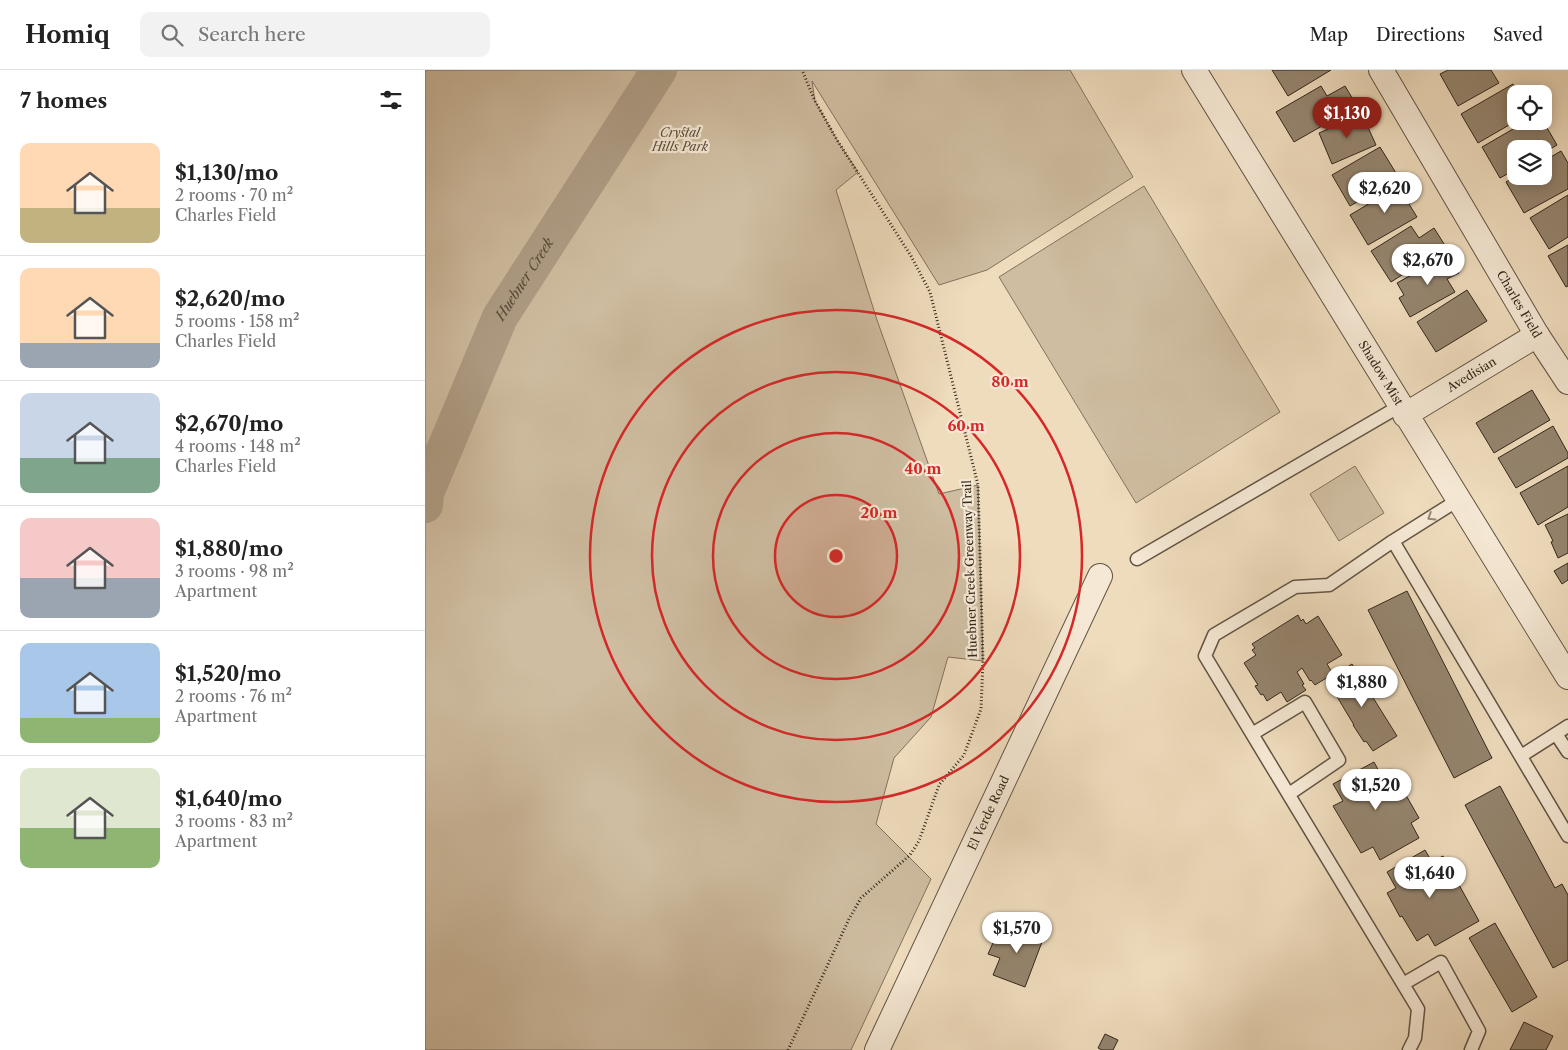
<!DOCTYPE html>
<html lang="en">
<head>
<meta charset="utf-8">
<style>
  :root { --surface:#fff; --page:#f2f2f2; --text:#222; --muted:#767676; --line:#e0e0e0; --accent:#8f2418 }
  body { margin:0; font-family:"Libre Caslon Text",serif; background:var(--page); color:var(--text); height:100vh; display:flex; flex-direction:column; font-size:19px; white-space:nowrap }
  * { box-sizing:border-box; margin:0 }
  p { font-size:16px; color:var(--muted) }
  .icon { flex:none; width:28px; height:28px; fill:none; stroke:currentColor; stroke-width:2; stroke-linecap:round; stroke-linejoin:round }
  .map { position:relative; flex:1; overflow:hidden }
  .side { display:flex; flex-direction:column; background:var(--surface); width:425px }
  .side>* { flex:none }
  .buttons { position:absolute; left:1082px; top:15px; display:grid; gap:10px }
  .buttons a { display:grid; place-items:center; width:45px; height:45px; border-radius:10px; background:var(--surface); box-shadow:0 2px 12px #0003; font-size:25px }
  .price { position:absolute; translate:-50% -42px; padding:0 11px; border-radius:18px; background:#fff; color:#222; font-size:16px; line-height:32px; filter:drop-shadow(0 1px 2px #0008) }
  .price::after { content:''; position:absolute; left:50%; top:30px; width:15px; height:11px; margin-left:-8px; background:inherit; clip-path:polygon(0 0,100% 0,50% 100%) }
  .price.current { background:var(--accent); color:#fff }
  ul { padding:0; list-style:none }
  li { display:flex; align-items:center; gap:15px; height:125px; padding:0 20px }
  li+li { border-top:1px solid var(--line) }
  li span { display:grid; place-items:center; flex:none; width:140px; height:100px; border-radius:10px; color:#555 }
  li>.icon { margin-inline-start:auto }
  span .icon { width:60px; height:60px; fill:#fffc; stroke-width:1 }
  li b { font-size:21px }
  h2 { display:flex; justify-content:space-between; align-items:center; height:60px; padding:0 20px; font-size:21px }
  header { display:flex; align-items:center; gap:30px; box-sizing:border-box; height:70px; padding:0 25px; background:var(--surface); border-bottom:1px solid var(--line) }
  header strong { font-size:24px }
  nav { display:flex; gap:28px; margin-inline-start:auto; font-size:18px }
  .search { width:350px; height:45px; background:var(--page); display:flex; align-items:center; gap:12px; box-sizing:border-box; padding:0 18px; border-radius:10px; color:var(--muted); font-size:19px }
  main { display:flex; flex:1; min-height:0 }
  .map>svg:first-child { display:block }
</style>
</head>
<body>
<header>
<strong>Homiq</strong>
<div class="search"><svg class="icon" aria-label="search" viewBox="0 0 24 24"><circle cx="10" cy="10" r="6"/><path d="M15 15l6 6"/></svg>Search here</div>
<nav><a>Map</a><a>Directions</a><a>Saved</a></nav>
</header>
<main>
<section class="side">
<h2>7 homes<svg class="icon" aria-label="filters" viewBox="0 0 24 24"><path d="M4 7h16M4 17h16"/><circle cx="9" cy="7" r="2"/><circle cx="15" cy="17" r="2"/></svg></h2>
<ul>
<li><span style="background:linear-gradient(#ffd9b3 65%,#c2b280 0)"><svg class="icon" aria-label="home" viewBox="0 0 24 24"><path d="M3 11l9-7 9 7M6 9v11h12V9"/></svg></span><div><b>$1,130/mo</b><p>2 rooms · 70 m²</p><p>Charles Field</p></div></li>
<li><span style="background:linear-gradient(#ffd9b3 75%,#9aa5b1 0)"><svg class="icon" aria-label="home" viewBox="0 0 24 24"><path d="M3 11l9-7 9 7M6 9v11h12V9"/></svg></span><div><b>$2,620/mo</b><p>5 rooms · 158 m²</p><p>Charles Field</p></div></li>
<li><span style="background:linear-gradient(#c9d6e8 65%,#7fa58c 0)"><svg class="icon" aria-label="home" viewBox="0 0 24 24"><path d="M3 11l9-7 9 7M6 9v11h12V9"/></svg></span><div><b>$2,670/mo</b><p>4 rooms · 148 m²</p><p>Charles Field</p></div></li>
<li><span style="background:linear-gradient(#f6c9c9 60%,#9aa5b1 0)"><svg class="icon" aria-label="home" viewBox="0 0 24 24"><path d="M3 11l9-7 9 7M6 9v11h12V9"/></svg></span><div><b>$1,880/mo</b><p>3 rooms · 98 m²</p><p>Apartment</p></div></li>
<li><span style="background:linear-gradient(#a9c7e8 75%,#8fb573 0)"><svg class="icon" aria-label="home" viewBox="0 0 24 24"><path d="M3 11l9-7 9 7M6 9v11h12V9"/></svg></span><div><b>$1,520/mo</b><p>2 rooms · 76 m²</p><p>Apartment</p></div></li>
<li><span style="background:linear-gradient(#dfe7d0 60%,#8fb573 0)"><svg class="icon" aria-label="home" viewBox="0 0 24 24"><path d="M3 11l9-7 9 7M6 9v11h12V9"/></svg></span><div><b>$1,640/mo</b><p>3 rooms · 83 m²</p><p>Apartment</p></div></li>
</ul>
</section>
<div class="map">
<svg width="1143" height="980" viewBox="0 0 1143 980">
  <rect width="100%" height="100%" fill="#efdcbd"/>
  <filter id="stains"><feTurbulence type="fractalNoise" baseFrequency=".004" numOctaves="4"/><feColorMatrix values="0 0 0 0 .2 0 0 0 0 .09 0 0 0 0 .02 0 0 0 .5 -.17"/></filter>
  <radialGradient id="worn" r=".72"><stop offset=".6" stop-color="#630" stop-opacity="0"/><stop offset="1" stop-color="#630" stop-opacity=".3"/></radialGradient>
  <path fill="#cfbda1" stroke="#81725e" d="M0,0H645L708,107L562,200L514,215L387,11L390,31L412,70L433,102L411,120L452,250L514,424L553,415L558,591L523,587L506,647L469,688L451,754L506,809L426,980H0Z
    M719,116L855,342L711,433L574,207Z
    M930,396L959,443L914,471L885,424Z"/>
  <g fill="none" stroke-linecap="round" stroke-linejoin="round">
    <path stroke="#af9e86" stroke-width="36" id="s1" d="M0,435L1,423L75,247L234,0"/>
  </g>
  <path fill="#95856f" stroke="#33271b" d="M847,0H906L863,26Z
    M1023,0H1066L1074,13L1033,36L1015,4Z
    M1088,14L1093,24H1091V51L1053,73L1036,44Z
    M896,16L902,26L920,16L932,36L869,72L851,42Z
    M937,44L951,75L907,94L894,63Z
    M1102,51H1118L1132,75L1119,83V79H1091V99L1075,108L1057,77Z
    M955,77L974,108L925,136L907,105Z
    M1136,81L1143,93V119L1099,143L1081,112L1091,106H1119V91Z
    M979,113L989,131L984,134L992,147L943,175L925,145Z
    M1143,125V167L1124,179L1105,148Z
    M986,156L994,168L1009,158L1021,177L966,212L946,181Z
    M1143,175V216L1141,217L1123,186Z
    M1024,184L1034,203L1022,209L1030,222L985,247L974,228L979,225L972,213Z
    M1042,220L1062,251L1011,282L992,252Z
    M1107,320L1125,350L1069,383L1051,353Z
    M1128,356L1143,383V388L1091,418L1073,388Z
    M1143,396V437L1113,455L1095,423Z
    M1143,444V483L1133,488L1126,472L1128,471L1120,455Z
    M1143,493V510L1137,514L1129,501Z
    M982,521L1067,688L1029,708L943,540Z
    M873,545L876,551L878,549L881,554L893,546L917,585L902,594L908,604L890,615L886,610L885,611L877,598L872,602L879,614L877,615L881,620L862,632L856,622L842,631L838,624L836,625L830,616L833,615L819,593L831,585L827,580L830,578L827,574Z
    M927,594L972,666L948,681L941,671L939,672L928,655H929L908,620L909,619L903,609Z
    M949,692L956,705L966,699L994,748L986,753L994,768L955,790L948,777L936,783L908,736L918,731L908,714Z
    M1075,716L1130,818L1137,814L1143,825V890L1128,898L1040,735Z
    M1000,780L1007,792L1018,786L1054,851L1010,876L1003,864L992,871L977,846L975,847L962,823L971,818L962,802Z
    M589,852L620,864L600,917L568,905L575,888L563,884L571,866L582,870Z
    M1070,853L1112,927L1087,942L1044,868Z
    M1099,952L1128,966L1121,980H1085Z
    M680,964L693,970L688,980H677L673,978Z"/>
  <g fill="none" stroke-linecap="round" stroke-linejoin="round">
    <defs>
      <path id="lane" d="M968,471L1143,766
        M712,489L975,336
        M827,664L880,632L914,690L864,724
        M1131,664L1143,682
        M1096,686L1143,656
        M978,914L1016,892L1054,961L1046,980
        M984,980L990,968L993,939L780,586L789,565L870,517L904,515L968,471L1033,430"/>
      <g id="street">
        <path id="s2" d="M769,0L1143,607"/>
        <path id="s3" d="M956,0L1112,265L1143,312"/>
        <path id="s4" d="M980,345L1112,265"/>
        <path id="s5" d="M452,980L675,506"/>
      </g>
    </defs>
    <use href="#lane" stroke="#625444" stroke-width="15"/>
    <use href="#street" stroke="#625444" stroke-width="26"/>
    <path stroke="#33271b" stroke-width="3" stroke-dasharray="1 2.5" stroke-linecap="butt" d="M363,980L424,849L436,828L485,785L494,771L514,715L539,685L556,639L558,591L553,415L505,222L486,186L412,70L390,31L377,0"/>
    <use href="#lane" stroke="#f5e8d4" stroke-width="12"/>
    <use href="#street" stroke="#f5e8d4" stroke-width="24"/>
  </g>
  <defs><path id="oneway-chevron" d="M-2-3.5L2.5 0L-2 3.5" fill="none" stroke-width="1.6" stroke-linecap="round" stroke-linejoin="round" transform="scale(1.25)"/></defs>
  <use stroke="#948878" href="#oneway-chevron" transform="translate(1006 447) rotate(148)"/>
  <circle cx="411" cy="486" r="61" fill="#d62828" fill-opacity=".12"/>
  <g fill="none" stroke="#d62828" stroke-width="2.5">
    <circle cx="411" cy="486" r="61"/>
    <circle cx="411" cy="486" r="123"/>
    <circle cx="411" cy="486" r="184"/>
    <circle cx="411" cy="486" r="246"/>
  </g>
  <g text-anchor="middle" stroke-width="4.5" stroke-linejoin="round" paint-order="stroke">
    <g font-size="12" font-style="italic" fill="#5a4c3c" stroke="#f5e8d4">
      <text x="255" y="67">Crystal<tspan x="255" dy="14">Hills Park</tspan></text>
    </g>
    <g font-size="12" fill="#33271b" stroke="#f5e8d4">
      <text dy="4" stroke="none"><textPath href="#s3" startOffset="272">Charles Field</textPath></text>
      <text dy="4" stroke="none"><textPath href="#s2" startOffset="356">Shadow Mist</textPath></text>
      <text dy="4" stroke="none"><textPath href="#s4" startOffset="78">Avedisian</textPath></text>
      <text transform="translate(545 499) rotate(-92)" y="4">Huebner Creek Greenway Trail</text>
      <text dy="4" stroke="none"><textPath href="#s5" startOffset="262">El Verde Road</textPath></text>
    </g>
    <g font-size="14" font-style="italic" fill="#584b3b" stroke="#f5e8d4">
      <text dy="5" stroke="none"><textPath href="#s1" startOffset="248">Huebner Creek</textPath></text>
    </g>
  </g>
  <circle cx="411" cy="486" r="8" fill="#d62828" stroke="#f5e8d4" stroke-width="2.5"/>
  <g font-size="15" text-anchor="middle" font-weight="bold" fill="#d62828" stroke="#f5e8d4" stroke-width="4.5" stroke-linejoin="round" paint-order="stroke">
    <text x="585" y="317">80 m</text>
    <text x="541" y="361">60 m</text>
    <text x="498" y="404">40 m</text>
    <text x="454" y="448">20 m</text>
  </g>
  <rect width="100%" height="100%" filter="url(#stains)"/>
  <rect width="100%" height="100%" fill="url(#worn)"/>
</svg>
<div class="buttons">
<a><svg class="icon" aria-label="locate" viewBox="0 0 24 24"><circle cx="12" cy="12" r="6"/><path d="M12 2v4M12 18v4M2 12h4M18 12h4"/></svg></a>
<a><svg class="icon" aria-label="layers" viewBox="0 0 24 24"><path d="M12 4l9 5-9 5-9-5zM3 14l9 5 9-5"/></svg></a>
</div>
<b class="price current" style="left:922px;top:69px">$1,130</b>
<b class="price" style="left:960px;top:144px">$2,620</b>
<b class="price" style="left:1003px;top:216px">$2,670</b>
<b class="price" style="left:937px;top:638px">$1,880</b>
<b class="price" style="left:951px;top:741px">$1,520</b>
<b class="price" style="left:1005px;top:829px">$1,640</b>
<b class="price" style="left:592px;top:884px">$1,570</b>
</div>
</main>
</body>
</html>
